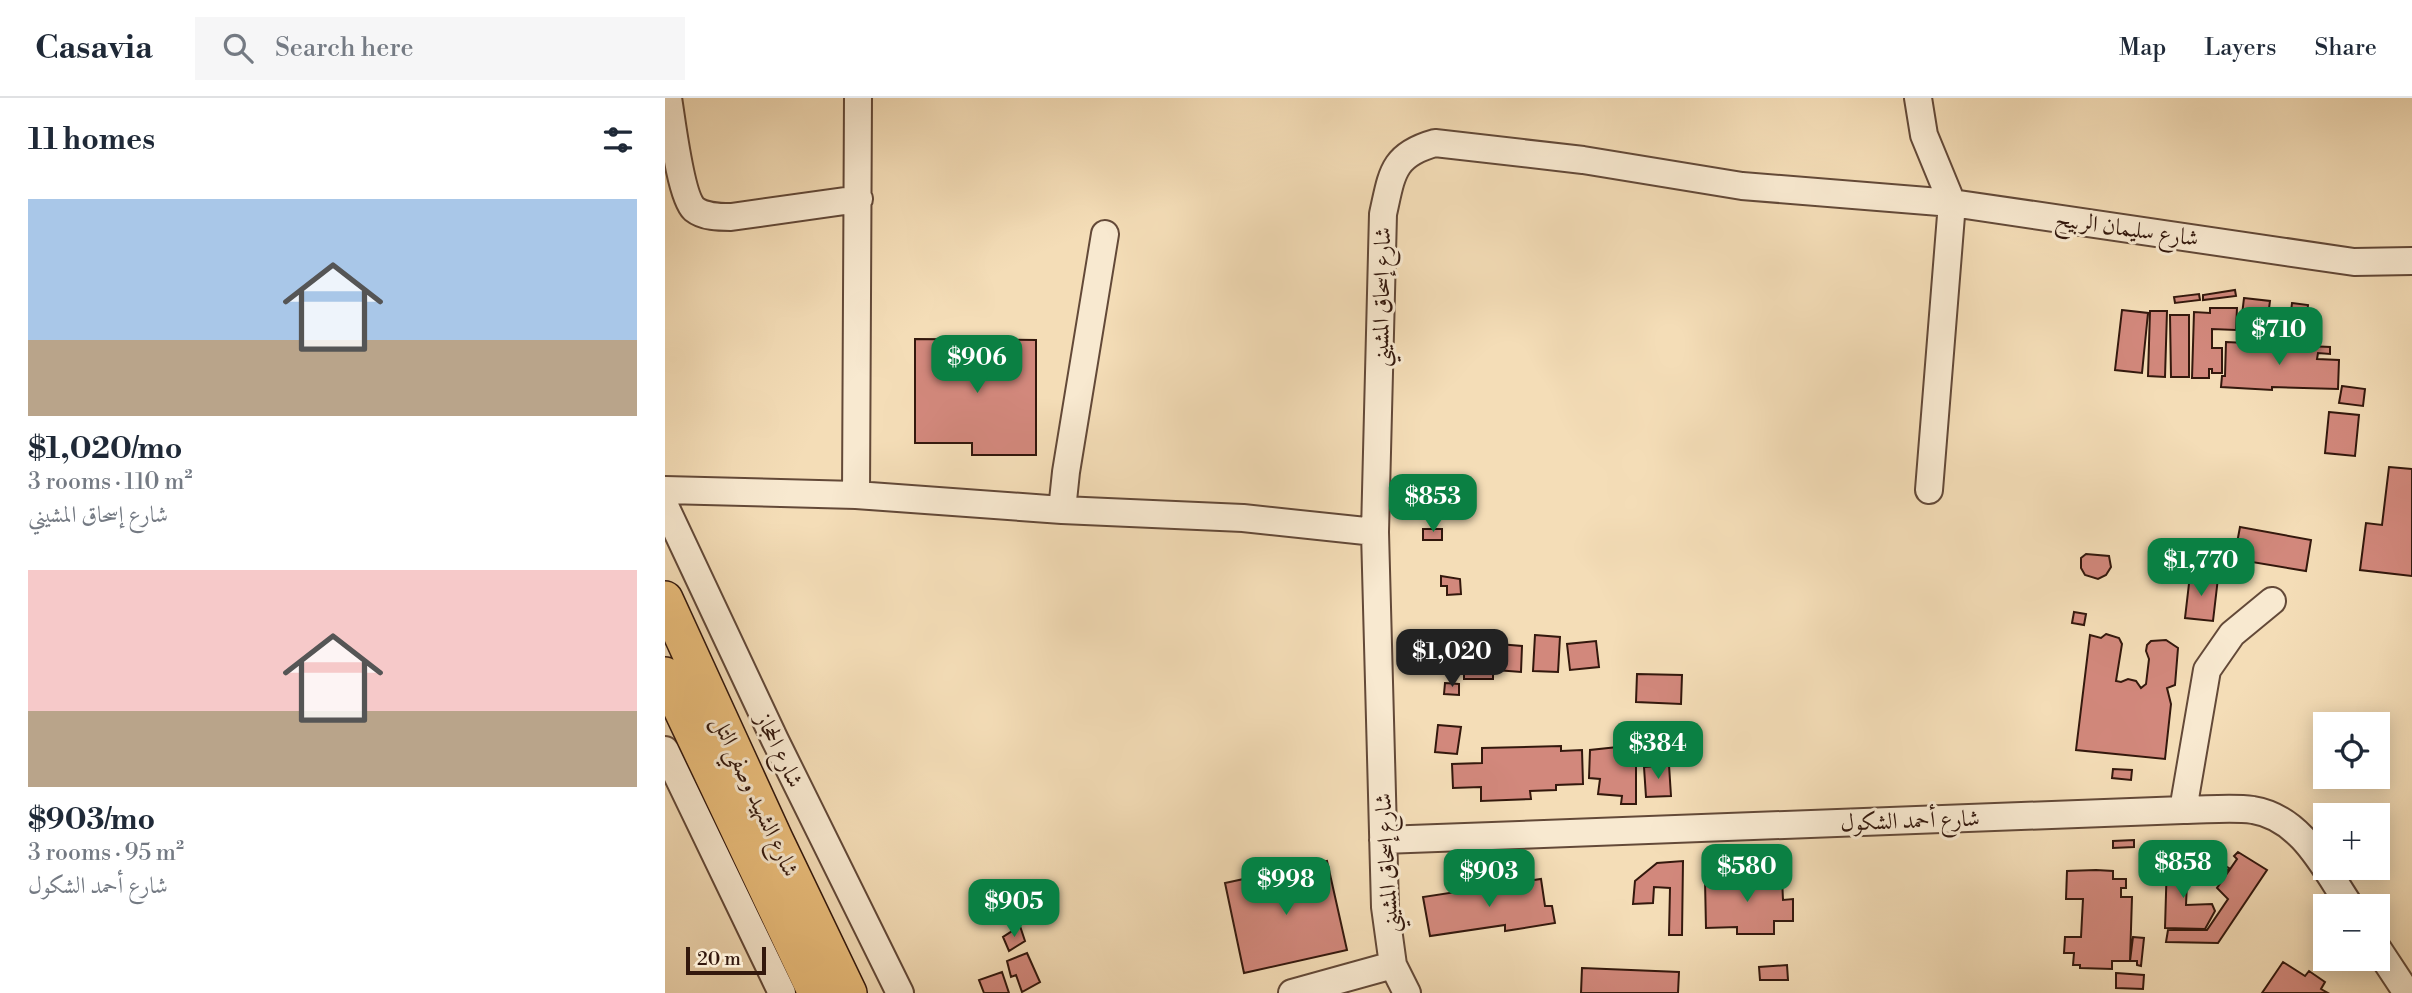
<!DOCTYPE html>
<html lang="en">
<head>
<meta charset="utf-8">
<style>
  :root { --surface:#fff; --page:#f6f6f7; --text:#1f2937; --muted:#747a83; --line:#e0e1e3; --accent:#0b8043 }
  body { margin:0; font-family:"Libre Bodoni",Amiri,serif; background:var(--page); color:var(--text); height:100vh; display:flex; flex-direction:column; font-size:26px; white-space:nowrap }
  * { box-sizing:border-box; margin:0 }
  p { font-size:23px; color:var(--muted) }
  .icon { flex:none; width:38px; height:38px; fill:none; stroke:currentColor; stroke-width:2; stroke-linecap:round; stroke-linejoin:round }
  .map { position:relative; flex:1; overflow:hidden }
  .panel { display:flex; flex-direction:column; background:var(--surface); width:665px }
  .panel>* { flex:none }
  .controls { position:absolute; left:1648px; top:614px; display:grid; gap:14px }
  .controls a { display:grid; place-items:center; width:77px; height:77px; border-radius:0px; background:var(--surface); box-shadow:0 4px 18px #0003; font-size:35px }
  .scale { position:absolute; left:21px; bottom:18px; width:80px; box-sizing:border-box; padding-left:7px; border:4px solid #33180d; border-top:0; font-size:19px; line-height:24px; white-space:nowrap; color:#33180d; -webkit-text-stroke:5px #f8e9d0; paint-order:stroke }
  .price { position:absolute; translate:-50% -60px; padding:0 16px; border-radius:14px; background:var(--accent); color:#fff; font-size:23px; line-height:46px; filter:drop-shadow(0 2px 4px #0008) }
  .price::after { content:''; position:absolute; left:50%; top:42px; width:21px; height:16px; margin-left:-10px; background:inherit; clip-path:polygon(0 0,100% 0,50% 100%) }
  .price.selected { background:#222; color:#fff }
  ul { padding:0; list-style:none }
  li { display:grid; align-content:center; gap:14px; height:371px; padding:0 28px }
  li span { display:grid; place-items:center; height:217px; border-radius:0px; color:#555 }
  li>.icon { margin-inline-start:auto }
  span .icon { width:126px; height:126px; fill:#fffc; stroke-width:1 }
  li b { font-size:30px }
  h2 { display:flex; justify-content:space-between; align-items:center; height:84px; padding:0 28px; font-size:30px }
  header { display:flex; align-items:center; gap:42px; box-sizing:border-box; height:98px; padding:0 35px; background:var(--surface); border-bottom:2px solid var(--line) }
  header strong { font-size:33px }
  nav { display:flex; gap:38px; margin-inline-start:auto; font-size:24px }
  .search { width:490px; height:63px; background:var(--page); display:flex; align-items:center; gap:18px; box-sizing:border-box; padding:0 24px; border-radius:0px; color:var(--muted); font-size:26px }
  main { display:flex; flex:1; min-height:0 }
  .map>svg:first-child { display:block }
</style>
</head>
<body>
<header>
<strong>Casavia</strong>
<div class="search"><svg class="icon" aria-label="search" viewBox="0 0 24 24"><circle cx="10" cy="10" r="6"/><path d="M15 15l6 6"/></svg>Search here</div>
<nav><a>Map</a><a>Layers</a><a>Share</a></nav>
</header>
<main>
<section class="panel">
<h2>11 homes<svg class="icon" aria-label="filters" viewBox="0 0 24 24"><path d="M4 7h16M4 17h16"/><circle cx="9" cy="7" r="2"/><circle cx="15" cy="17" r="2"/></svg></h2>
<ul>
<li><span style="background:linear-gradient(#a9c7e8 65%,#b9a48a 0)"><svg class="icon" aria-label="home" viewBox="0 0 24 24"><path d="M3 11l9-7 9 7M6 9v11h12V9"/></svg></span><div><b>$1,020/mo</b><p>3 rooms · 110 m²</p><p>شارع إسحاق المشيني</p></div></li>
<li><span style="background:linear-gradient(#f6c9c9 65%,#b9a48a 0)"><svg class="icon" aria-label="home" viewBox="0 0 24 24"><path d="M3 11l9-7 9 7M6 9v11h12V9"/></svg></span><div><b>$903/mo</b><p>3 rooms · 95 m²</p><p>شارع أحمد الشكول</p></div></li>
</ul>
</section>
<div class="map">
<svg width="1747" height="895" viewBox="0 0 1747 895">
  <rect width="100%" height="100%" fill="#f4ddb7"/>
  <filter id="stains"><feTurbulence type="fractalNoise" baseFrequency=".00286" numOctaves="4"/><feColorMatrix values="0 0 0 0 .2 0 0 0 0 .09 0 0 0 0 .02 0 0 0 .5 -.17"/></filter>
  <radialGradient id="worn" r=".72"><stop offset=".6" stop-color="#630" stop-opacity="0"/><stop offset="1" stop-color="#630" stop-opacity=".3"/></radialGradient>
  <path fill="#d2887c" stroke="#33180d" stroke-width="2" d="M1570,192L1571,198L1538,202V197Z
    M1534,196L1535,202L1510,205L1509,199Z
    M1579,200L1605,203L1602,226H1599L1598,237L1575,234Z
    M1627,205L1643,207L1641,225L1625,223Z
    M1545,210H1572L1571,232L1547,231V250H1557V275H1547V271H1544V280H1527L1529,214L1545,215Z
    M1457,212L1483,215L1477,275L1450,272Z
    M1485,213H1502L1500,279L1483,278Z
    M1505,217H1524V279H1506Z
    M1600,228L1641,230L1640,245L1599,243Z
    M250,241L371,242V357H307V345H250Z
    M1561,244L1665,249V256L1653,255L1652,261L1674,262L1673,291L1607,289V292L1556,289L1557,278H1560Z
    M1677,288L1700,291L1698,308L1674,305Z
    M1664,314L1694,317L1690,358L1660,355Z
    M1724,369L1747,371V478L1695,472L1701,425L1717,427Z
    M1575,429L1646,442L1641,473L1569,461Z
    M758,431H777V442H758Z
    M1421,456L1444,458L1446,469L1441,477L1433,481L1420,477L1416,470V460Z
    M1525,477L1553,480L1548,523L1520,520Z
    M776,478L795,481L796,496L782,497V488H776Z
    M1409,514L1421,516L1419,527L1407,525Z
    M1441,536L1454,540L1457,546L1451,583L1456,584L1463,581L1471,583L1476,590L1481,586L1484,561L1481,553L1482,547L1486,543L1501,542L1513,550L1510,587L1502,590L1506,606L1500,661L1411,652L1425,537L1436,540Z
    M870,537L895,539L893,574L868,573Z
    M931,543L934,569L905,572L902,546Z
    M833,546L857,548L856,574L831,572Z
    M799,567H828V581H799Z
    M972,576L1017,577L1016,606L971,604Z
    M780,585L794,586V597L779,596Z
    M773,627L796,629L792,656L770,654Z
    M1009,632L1014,637L1012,642L1005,647L999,646V634Z
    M971,647V706H956L957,698L933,696L935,681L924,680L925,652Z
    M896,648V653L917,652L918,686L891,687V692L865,693L866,701L816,703V689L788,690L787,666L817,665V650Z
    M1004,667L1006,698L981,699L979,669Z
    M1448,671L1467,672L1466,682L1447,680Z
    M1469,742V749L1448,750V743Z
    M1573,754L1602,772L1553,845L1501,844L1503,832H1542L1563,801L1552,790L1572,761L1569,758Z
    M1523,761L1521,807L1547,806L1550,813L1540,831L1500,830L1502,762Z
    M1120,762L1121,773L1095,776L1094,764Z
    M662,763L682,852L579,875L560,785Z
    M1018,763L1017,837H1004L1005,790L989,789L988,805L968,806L970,783L992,765Z
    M1553,764L1564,770L1557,781L1546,774Z
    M1074,772H1090V780H1117L1118,802L1128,801V823H1109V836H1072V829L1041,830L1040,782H1074Z
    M1431,772L1448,773V781H1461V790H1456V799H1467L1465,863H1447V871L1415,870V867H1408L1409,855H1399L1400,839H1416L1418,801H1401L1402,773Z
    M876,781L880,808H887L890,825L840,833V827L765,838L758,799Z
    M355,828L360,843L344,853L338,839Z
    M1468,839L1479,840L1476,868L1472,867V863H1465Z
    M362,855L375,884L357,894L351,877L346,879L342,863Z
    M1618,864L1640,878L1644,873L1660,884L1656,891L1663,895H1597Z
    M1122,867L1123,882H1095L1094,869Z
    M917,870L1014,874L1013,895H916Z
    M337,874L344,895H319L314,882Z
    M1451,875L1479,877L1478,891L1451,890Z"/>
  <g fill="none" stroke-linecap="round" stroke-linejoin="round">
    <defs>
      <path id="minor" d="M3,0C7,23 15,97 29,111C39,119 54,119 66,119L194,101
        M1253,0L1259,37L1287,105L1264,392
        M0,392L191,397L397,412L578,420L710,434
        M191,397L193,0
        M0,408L110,642L235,895
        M397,412L401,374L440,136
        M0,652L117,895
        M1518,712L1542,572L1567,536L1607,503
        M718,742L1518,712C1541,712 1566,709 1588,712C1637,720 1660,771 1685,808
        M1713,851L1742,895
        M627,895L728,867
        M742,895L728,867L720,809L710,434L718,116C727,76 727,57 770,45L918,62L1077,88L1287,105L1689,164L1747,163"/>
      <path id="major" d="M0,501L110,741L184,895
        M0,577L151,895"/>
    </defs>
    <use href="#minor" stroke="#634938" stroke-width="30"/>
    <use href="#major" stroke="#33180d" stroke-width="38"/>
    <use href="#minor" stroke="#f8e9d0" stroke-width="26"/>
    <use href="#major" stroke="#eabe7c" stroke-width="35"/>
  </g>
  <g text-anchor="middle" stroke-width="6" stroke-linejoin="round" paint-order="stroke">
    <g font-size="23" fill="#33180d" stroke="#f8e9d0">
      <text transform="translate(1462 130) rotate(8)" y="8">شارع سليمان الربيح</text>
      <text transform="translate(716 199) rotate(-89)" y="8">شارع إسحاق المشيني</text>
      <text transform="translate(115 652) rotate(64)" y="8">شارع الحجاز</text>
      <text transform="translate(91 698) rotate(65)" y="8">شارع الشهيد وصفي التل</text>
      <text transform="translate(1245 722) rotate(-2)" y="8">شارع أحمد الشكول</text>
      <text transform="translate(721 765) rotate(-93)" y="8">شارع إسحاق المشيني</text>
    </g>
  </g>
  <rect width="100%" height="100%" filter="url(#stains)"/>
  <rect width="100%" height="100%" fill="url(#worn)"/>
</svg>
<div class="controls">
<a><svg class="icon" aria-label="locate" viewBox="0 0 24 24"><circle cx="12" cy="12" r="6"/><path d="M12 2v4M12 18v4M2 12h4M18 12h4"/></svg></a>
<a>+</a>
<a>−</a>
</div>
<div class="scale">20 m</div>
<b class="price" style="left:1614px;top:269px">$710</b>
<b class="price" style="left:312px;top:297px">$906</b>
<b class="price" style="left:768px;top:436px">$853</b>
<b class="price" style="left:1536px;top:500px">$1,770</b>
<b class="price selected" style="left:787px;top:591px">$1,020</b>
<b class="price" style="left:993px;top:683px">$384</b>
<b class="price" style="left:1518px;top:802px">$858</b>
<b class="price" style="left:1082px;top:806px">$580</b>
<b class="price" style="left:824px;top:811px">$903</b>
<b class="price" style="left:621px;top:819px">$998</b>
<b class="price" style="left:349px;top:841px">$905</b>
</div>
</main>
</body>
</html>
